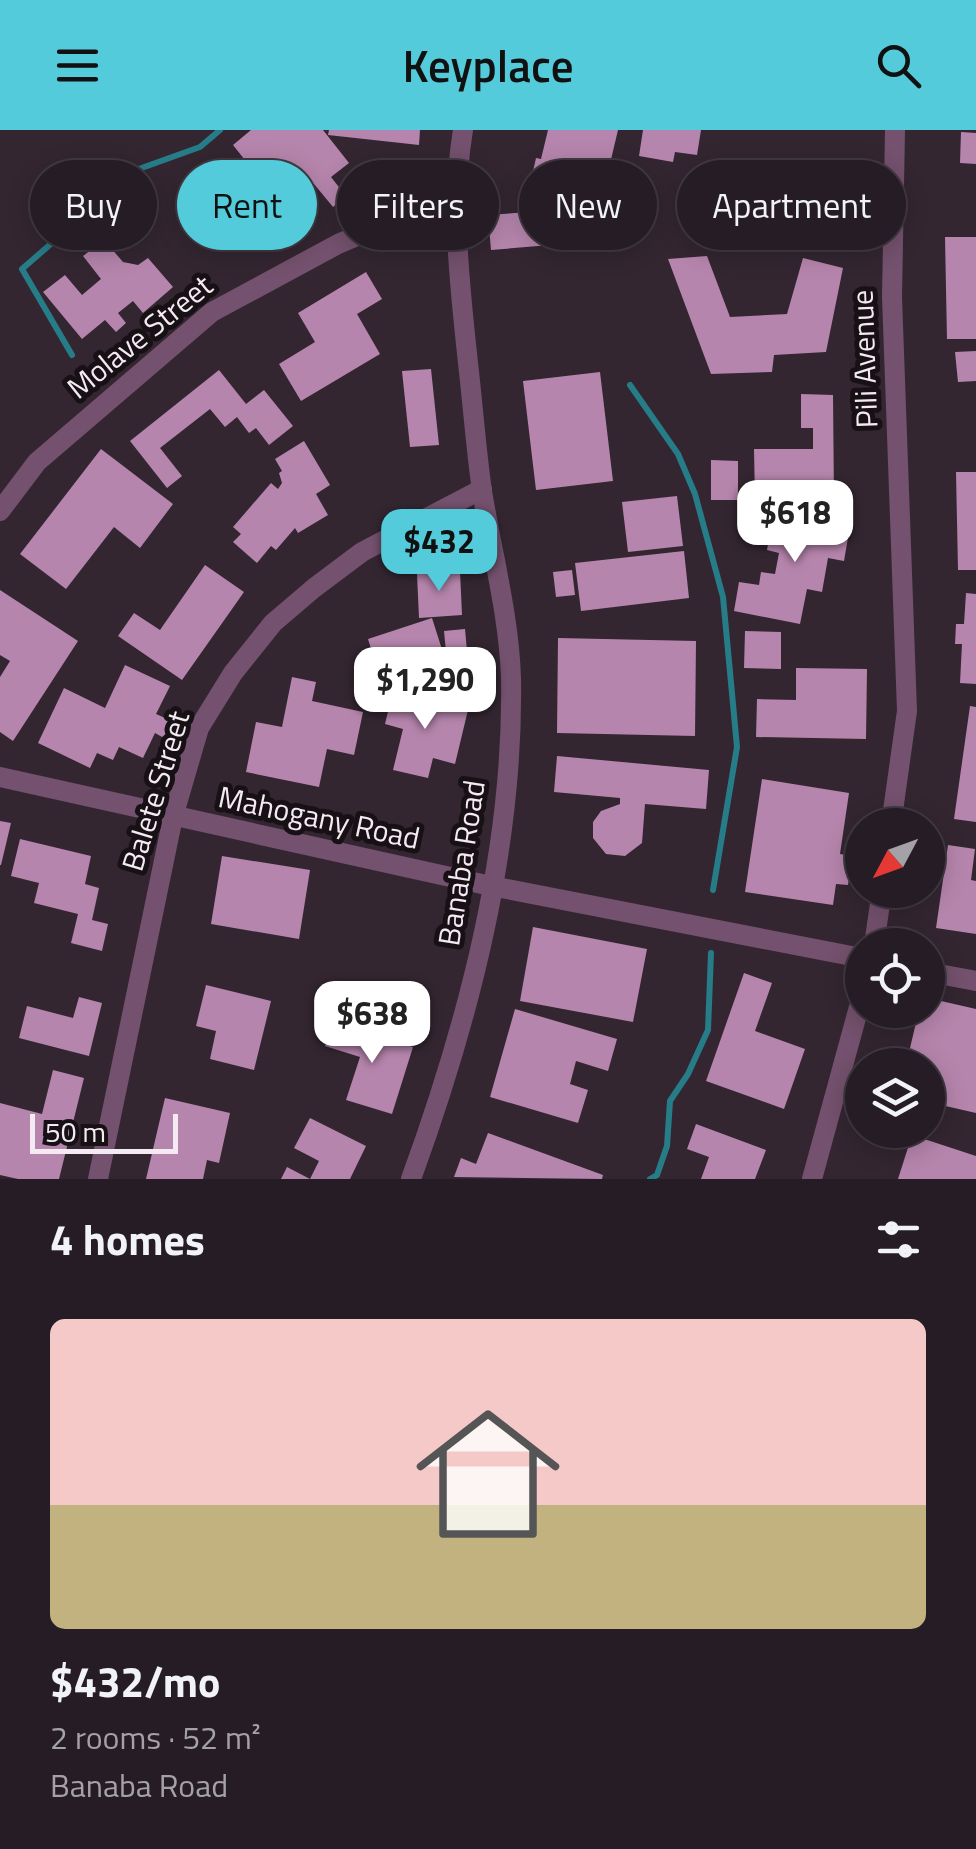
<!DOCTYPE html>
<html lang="en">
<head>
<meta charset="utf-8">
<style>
  :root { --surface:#261c25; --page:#322932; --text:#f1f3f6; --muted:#a4a1a7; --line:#423a42; --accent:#53cbda }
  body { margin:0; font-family:"Titillium Web",sans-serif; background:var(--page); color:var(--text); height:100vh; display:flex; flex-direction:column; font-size:38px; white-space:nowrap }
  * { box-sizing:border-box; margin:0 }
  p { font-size:32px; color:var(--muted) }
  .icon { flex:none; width:55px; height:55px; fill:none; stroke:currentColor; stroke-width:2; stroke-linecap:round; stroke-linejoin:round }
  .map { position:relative; height:1049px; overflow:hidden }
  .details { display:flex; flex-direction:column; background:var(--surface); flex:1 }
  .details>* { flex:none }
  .guide { position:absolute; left:30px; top:30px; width:918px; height:90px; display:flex; gap:20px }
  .needle { width:65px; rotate:229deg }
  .controls { position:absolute; left:845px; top:678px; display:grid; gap:20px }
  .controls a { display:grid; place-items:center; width:100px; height:100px; border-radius:50%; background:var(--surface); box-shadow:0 5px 25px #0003,0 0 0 2px var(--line); font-size:50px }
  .scale { position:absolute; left:30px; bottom:25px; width:148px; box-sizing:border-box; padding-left:10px; border:5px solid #f4ebf2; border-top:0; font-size:28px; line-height:35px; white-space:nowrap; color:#f4ebf2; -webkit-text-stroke:8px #171116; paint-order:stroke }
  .price { position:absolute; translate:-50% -85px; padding:0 22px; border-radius:20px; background:#fff; color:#222; font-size:32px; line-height:65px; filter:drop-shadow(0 2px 5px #0008) }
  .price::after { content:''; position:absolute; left:50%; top:60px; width:30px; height:22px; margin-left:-15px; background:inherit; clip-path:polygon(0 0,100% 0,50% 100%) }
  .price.active { background:var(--accent); color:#111 }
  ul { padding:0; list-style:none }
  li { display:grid; align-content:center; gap:20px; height:530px; padding:0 50px }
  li+li { border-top:2px solid var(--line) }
  li span { display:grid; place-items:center; height:310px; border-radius:15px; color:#555 }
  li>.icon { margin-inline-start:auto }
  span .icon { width:180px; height:180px; fill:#fffc; stroke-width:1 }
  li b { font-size:42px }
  h2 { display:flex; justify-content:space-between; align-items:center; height:120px; padding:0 50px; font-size:42px }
  .tag { padding:0 35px; border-radius:45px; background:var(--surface); box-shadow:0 5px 25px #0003,0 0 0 2px var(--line); font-size:35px; line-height:90px }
  .tag.active { background:var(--accent); color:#111 }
  header { display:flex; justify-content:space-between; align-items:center; height:130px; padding:0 50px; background:var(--accent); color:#111; font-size:45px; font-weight:600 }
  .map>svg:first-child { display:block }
</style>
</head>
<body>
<header><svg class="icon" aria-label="menu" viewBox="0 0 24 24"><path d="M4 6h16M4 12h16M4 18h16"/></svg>Keyplace<svg class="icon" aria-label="search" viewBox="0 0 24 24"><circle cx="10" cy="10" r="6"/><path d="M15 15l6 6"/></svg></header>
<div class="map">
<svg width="976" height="1049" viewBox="0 0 976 1049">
  <rect width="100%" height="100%" fill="#332631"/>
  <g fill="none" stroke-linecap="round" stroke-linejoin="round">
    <path stroke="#267d88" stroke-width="6" d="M72,225L22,139L136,40L200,17L220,0
      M630,255L678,324L695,364L723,467L737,617L713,760
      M650,1049L657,1045L667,1016L670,971L688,944L708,900L711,823"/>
  </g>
  <path fill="#b685ad" d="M251,0H323L349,33L331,47L346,66L333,77L314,54L283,78L233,15Z
    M329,0H420L419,15L328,5Z
    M548,0H618L604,59L586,55L584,63L531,50L536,28L541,29Z
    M643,0H701L697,25L675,22L673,32L639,26Z
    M961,2L976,3V34L960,33Z
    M571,79L574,113L491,120L488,85Z
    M945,107H976V209H947Z
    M104,110L123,132L138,135L148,128L173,157L143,183L133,171L118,183L126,193L116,202L105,190L82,209L43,162L65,145L82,165L101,149L83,126Z
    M707,126L730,187L787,184L803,128L843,138L826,222L774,225L772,242L711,244L668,129Z
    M366,142L382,169L357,184L380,224L301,271L279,234L315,212L298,183Z
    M976,221V251L958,252L955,222Z
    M431,239L439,315L410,317L402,241Z
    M219,240L246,274L264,260L293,296L269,315L256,298L249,303L237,287L225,297L210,279L160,318L182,346L167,358L130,311Z
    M600,242L613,351L536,360L523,251Z
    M801,264L833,265L834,370H755L754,319H813V298H801Z
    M304,311L330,355L316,364L328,385L298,403L295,398L276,420L271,416L257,433L233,412L241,404L233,397L271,353L278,359L282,353L279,343L282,341L275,329Z
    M101,319L173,374L140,418L114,397L66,459L20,424Z
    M711,330L738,331V370H711Z
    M956,342H976V440H958Z
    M677,366L683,416L628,422L622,372Z
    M787,378L851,390L844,431L828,428L822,462L807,459L800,494L734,481L739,452L759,455L761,442L775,444L779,423L767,420L772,390L784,393Z
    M684,421L689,468L581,481L575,433Z
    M205,435L244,462L182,550L118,506L134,483L160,500Z
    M572,440L575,465L556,467L553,442Z
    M460,441L462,485L419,488L417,444Z
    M0,460L78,511L13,611L0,602V547L10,531L0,525Z
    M966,463L976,464V554L960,553L962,514H955L956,494H964Z
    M432,488L445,529L381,550L368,509Z
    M465,499L467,521L446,522L444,501Z
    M745,501L781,502V539L744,538Z
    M558,508L696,511L695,606L557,603Z
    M125,535L170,556L156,584L172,591L164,608L155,603L143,628L119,617L113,630L97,623L90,638L38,613L64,558L105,578Z
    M796,538L867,539L866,609L756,607L757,569L796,570Z
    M292,547L316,552L312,571L363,582L354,625L327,619L319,657L246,642L256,592L282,597Z
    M393,561L468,580L455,634L433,628L428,648L393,640L403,599L385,594Z
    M970,576L976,577V692L954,689Z
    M557,626L709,640L706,679L645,674L642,713L625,726L606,724L593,708V692L601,681L620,674V668L554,662Z
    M762,649L849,663L840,724L852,726L848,755L836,754L833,775L745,762Z
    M0,691L11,693L1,735H0Z
    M20,709L91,726L85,754L99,758L92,790L108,794L102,821L71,813L78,784L34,773L39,753L11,746Z
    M948,715L975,719L971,750L976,751V804L936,798Z
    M222,726L310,740L299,809L211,794Z
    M533,797L647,819L633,892L520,871Z
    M744,843L772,853L755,901L805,919L784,979L706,951Z
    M206,855L271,871L254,940L210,929L216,901L196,896Z
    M79,867L102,873L89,926L19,908L27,876L73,888Z
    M928,868L976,879V983L928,972V935H906L919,880H928Z
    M515,879L617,909L608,941L576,931L570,954L588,960L578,993L490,967Z
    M333,891L413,917L392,984L346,970L360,927L325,916Z
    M53,940L84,948L59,1049H18L0,1045V973L42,984Z
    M165,968L230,983L219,1033L207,1030L203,1049H146Z
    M310,988L366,1016L350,1049H281L287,1037L310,1049L319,1031L294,1018Z
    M696,994L766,1020L755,1049H701L709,1027L687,1019Z
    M488,1003L603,1045L602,1049L454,1047L461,1028L476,1034Z
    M912,1005L976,1026V1049H898Z"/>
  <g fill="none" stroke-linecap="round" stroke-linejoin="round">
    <path stroke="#74516e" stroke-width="20" d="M0,381L37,332L212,182L338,114L392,91L457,79
      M0,647L491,756L862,828
      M891,695L907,581L892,167L895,0
      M874,815L882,760
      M928,842L976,851
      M98,1049L173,687L199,598L233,543L273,493L314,458L362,422L482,359
      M411,1049C469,890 514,718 511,548C509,485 492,423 482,361C476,319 473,276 468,233C460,156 450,78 463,0
      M812,1049L862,866"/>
  </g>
  <g text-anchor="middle" stroke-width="10" stroke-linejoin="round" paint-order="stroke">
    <g font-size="30" fill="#f4ebf2" stroke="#171116">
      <text transform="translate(140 207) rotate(-39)" y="10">Molave Street</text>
      <text transform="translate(865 229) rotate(-92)" y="10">Pili Avenue</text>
      <text transform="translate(156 661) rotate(-73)" y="10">Balete Street</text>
      <text transform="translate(319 688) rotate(12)" y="10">Mahogany Road</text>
      <text transform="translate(462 733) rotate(-81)" y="10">Banaba Road</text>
    </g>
  </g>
</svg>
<div class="controls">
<a><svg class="needle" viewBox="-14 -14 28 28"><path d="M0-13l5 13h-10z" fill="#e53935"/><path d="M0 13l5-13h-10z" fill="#a4a1a7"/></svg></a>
<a><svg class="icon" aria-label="locate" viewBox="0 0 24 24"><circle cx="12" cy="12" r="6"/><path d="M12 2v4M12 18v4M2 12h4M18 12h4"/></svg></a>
<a><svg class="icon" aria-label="layers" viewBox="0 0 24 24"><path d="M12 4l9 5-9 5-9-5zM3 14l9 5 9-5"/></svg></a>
</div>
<div class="scale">50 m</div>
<b class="price" style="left:795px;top:435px">$618</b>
<b class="price active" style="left:439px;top:464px">$432</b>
<b class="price" style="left:425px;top:602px">$1,290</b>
<b class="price" style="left:372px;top:936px">$638</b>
<div class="guide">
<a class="tag">Buy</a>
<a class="tag active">Rent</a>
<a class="tag">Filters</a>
<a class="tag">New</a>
<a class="tag">Apartment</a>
</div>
</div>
<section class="details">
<h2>4 homes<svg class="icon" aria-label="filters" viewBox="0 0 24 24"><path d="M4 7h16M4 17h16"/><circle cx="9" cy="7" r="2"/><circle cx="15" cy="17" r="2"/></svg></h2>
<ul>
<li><span style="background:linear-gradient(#f6c9c9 60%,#c2b280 0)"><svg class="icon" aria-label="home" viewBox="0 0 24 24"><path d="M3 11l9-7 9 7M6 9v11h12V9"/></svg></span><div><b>$432/mo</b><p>2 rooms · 52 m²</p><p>Banaba Road</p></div></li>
</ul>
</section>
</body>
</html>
